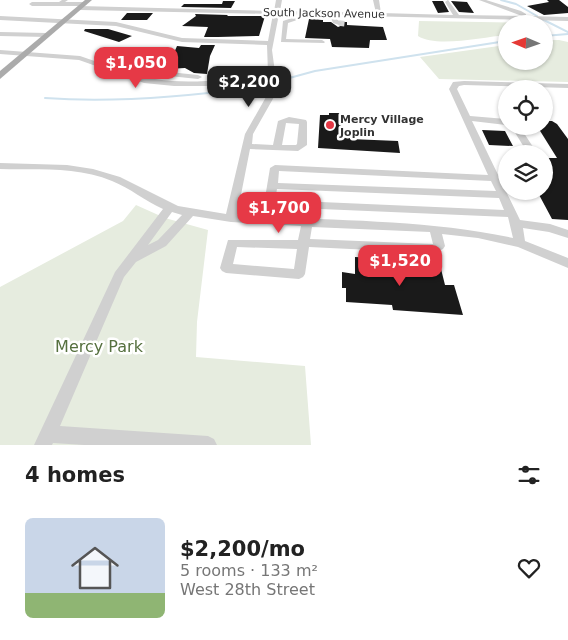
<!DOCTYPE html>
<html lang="en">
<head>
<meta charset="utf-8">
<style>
  :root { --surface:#fff; --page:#f2f2f2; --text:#222; --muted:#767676; --line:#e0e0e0; --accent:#e63946 }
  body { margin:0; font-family:"DejaVu Sans",sans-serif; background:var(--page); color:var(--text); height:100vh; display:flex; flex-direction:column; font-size:19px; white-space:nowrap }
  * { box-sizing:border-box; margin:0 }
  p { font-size:16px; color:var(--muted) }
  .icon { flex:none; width:28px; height:28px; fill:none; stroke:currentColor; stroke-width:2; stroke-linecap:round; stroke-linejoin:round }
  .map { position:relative; height:445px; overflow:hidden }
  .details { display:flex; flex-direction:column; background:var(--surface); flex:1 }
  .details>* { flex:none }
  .needle { width:32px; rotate:272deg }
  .controls { position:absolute; left:498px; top:15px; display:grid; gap:10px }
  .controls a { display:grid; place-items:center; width:55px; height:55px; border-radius:50%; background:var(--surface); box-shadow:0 1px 4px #0004; font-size:25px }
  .price { position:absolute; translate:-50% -42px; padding:0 11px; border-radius:10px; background:var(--accent); color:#fff; font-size:16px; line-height:32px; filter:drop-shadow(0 1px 2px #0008) }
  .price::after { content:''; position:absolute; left:50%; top:30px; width:15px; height:11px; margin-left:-8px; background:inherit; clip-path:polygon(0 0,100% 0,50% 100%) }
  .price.selected { background:#222; color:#fff }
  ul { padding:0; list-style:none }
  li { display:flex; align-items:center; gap:15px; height:125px; padding:0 25px }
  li+li { border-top:1px solid var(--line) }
  li span { display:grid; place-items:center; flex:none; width:140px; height:100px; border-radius:8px; color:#555 }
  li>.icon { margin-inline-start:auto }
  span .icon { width:60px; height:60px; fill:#fffc; stroke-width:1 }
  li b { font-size:21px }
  h2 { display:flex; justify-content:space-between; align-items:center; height:60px; padding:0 25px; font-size:21px }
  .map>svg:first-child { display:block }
</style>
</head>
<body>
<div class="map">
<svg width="568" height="445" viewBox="0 0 568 445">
  <rect width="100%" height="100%" fill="#fff"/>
  <path fill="#e6ecdf" d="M419,21L532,23L533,24H506V35C484,37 436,48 418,36Z
    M544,40H559L568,42V82L439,79L420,57L506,45V61H544Z
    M136,205L165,218L208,230L197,322L196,357L305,366L311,445H0V287L123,221Z"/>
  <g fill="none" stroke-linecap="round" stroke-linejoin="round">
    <path stroke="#cfe2ee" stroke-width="2" d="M501,0L516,4L537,16
      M542,19L568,32
      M544,36L568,34
      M282,80L315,71L506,41
      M45,98C114,103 194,96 263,86"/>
  </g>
  <path fill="#1a1a1a" d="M547,0H559L568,7V13L544,15L527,6L549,2Z
    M223,1H235L231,8L181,7L184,4H222Z
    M432,1H443L449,12L438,13Z
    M451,1L467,2L474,13L459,12Z
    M127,13H153L147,20H121Z
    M195,14L228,15L227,16H265L259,36L218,37H204L208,27L182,26L196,16Z
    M309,19L323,20V22H331L338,27L343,25V22H347V25L383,27L387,40H370L369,48L332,47L330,39L305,38Z
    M85,29H108L132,36L119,42L84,31Z
    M201,45H215L210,56L207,74L194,73L185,68L167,69L177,46L199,48Z
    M329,113H340L342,136H350V139L398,141L400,153L318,148L320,115H329Z
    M544,121H552L557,124L568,139V220L552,219L537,191H544V158H557L537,126H544Z
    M482,130L505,131L513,146L489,145Z
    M355,257L391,259L393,266L441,269L445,285H454L463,315L393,310L392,305L346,302V288H342V272L355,274Z"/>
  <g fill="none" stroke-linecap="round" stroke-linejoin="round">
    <path stroke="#d6d6d6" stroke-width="5.5" stroke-dasharray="5.5 3" stroke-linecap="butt" d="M339,23L347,24"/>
    <path fill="#d0d0d0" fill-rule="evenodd" d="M62,0H68L65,2H84L87,4L84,6H32L29,4L32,2H59Z
      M276,0H282L280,11L376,13L373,0H379L381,13L453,15L445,2L448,0L459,15L522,16L479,0H486L521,11L526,14V16L568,17V21L279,14L272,50L277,87L274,97L253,134L252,144L273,145L278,121L289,117L306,120L307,122V145L298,151L250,149L237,215L262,216L270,168L275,165L488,175L449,89L453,82L464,81L568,84V88L464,85L459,86L457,89L470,116L506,119V125L472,121L520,220L550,224L568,230V238L549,232L523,228L525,241L568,258V268L518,247L478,238L442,234L445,246L443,249L434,253L309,247L305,274L303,277L299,279L226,273L222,271L220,268L228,240H298L301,226L231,222L193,216L166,246L136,262L124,277L60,426L208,436L214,439L217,445H84L53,443L52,445H34L115,272L163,209C145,201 130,188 112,181C77,166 37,170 0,169V163L67,165L93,169L120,177L178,206L226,214L245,134L266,97L269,87L268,78L212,86H174L144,83L79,60L0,54V50L80,56L138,76L147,77L159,71L198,75L202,77L198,79L160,75L155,79C194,85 230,79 268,73L267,45L182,42L116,26L0,20V16L116,22L182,38L268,41L273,14L80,10L77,8L80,6L274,11ZM286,123L299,124L297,144L296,145H282ZM279,171L491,181L496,191L278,183ZM277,189L499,198L504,210L275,200ZM274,207L508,217L513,238C434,221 354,221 273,217ZM172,212L182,215L158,240L148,245ZM312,227L430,232L433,244L310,239ZM237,247L297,249L294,269L233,264Z
      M301,15L303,18L288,23L286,39L322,40L325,42L324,43L281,42L283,21Z
      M331,18H335L342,23L339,25L333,23Z
      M0,32L47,33L50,35L47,37L0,36Z
      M509,126L520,127L535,150L533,152H527L514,131Z"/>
    <path fill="#ababab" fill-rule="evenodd" d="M85,0H92L0,79V71Z"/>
  </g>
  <circle fill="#e63946" stroke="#fff" stroke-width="2" cx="330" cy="125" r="5"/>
  <g text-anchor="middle" stroke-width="5" stroke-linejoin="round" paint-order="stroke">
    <g font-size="11" fill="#333" stroke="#fff">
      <text transform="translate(324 13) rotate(1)" y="4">South Jackson Avenue</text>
    </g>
    <g font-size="11" font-weight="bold" fill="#333" stroke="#fff" text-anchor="start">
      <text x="340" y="123">Mercy Village<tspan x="340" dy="13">Joplin</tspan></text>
    </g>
    <g font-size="16" fill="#56703f" stroke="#fff">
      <text x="99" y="352">Mercy Park</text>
    </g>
  </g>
</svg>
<div class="controls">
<a><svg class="needle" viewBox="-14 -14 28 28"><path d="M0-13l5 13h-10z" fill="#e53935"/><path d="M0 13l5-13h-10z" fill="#767676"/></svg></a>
<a><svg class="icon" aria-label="locate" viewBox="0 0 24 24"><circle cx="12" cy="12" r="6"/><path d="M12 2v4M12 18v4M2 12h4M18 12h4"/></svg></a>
<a><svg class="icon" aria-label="layers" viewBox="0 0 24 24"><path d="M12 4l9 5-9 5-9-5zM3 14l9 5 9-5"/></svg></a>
</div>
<b class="price" style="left:136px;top:89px">$1,050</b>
<b class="price selected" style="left:249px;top:108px">$2,200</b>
<b class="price" style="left:279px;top:234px">$1,700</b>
<b class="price" style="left:400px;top:287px">$1,520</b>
</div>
<section class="details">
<h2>4 homes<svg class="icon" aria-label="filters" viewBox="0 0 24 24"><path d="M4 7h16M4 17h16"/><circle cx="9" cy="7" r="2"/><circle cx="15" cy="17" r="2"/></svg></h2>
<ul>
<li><span style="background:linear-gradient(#c9d6e8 75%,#8fb573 0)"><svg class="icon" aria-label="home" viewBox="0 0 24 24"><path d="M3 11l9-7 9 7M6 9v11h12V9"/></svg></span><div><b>$2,200/mo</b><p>5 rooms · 133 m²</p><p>West 28th Street</p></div><svg class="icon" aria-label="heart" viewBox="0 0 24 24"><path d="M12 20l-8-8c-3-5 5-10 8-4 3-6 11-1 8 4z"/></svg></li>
</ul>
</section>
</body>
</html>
